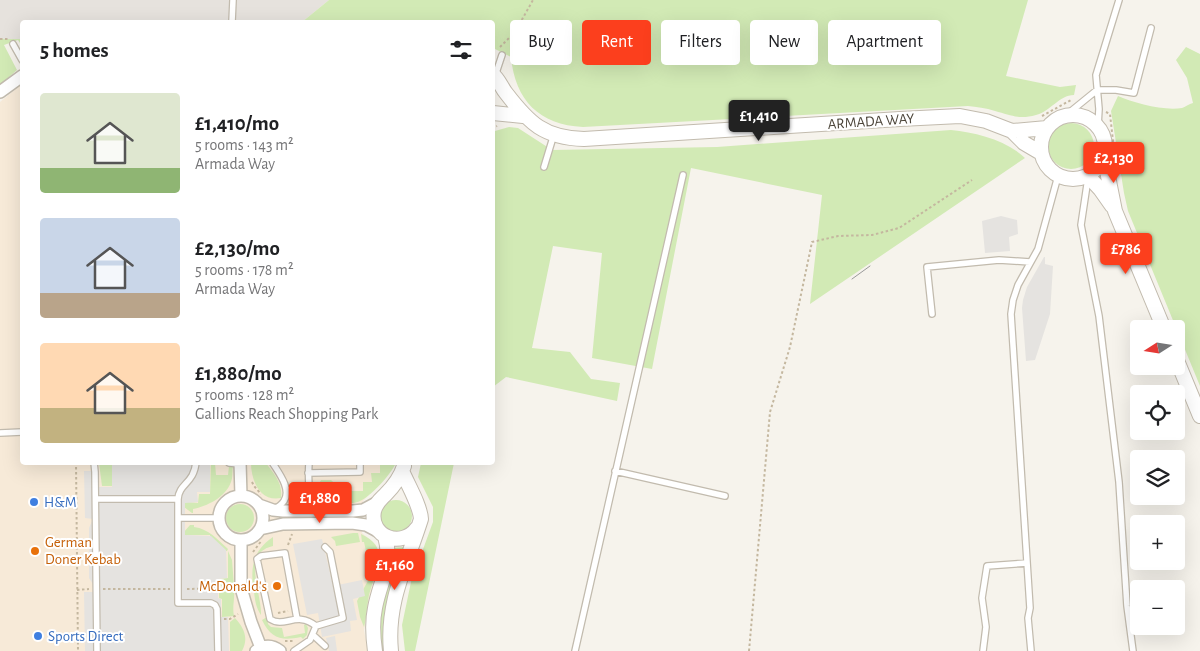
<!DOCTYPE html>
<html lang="en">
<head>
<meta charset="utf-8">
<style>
  :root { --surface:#fff; --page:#f6f6f6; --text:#202124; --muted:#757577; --accent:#fc3f1d }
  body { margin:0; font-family:"Alegreya Sans",sans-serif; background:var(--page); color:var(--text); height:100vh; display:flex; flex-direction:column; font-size:19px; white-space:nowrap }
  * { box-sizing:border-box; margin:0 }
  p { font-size:16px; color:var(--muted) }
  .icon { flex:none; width:28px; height:28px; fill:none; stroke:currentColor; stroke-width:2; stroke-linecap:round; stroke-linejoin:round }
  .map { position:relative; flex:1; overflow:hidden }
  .side { position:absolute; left:20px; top:20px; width:475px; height:445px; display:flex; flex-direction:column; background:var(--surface); border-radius:5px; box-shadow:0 5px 20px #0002 }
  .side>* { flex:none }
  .guide { position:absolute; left:510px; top:20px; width:475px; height:45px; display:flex; gap:10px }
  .needle { width:32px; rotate:258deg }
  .fabs { position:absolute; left:1130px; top:320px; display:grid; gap:10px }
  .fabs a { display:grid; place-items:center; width:55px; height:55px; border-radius:5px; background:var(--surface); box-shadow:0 5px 20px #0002; font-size:25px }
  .price { position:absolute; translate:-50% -42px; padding:0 11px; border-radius:5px; background:var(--accent); color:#fff; font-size:16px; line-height:32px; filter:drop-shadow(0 1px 2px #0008) }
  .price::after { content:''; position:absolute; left:50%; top:30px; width:15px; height:11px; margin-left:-8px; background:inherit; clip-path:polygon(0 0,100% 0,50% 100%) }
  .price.active { background:#222; color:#fff }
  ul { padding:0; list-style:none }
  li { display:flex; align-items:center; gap:15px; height:125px; padding:0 20px }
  li span { display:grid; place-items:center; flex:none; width:140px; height:100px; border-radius:5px; color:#555 }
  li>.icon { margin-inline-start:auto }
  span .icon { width:60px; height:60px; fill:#fffc; stroke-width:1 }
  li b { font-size:21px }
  h2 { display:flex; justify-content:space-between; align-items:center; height:60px; padding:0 20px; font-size:21px }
  .pill { padding:0 18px; border-radius:5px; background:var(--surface); box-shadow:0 5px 20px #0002; font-size:18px; line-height:45px }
  .pill.active { background:var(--accent); color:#fff }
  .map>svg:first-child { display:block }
</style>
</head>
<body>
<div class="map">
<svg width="1200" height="651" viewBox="0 0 1200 651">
  <rect width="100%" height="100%" fill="#f6f3ec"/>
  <path fill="#f7ead8" d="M22,84V462L392,463L388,474L363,501L362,533L376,545L379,554L364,630L368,651H0V102Z"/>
  <path fill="#e6e2dd" d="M0,0H329L302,22H22V39H0Z"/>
  <path fill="#d2eab5" d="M329,0H1028L1006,76L1060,87L1076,85L1074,95C1059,95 1050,112 1036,115C1019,120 1011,115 995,111C986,108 976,107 968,106L583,127C539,125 515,100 511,57L493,48L492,22H302Z
    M0,39H22V46L18,40L4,45L17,70L0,85Z
    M1186,47L1200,54V386L1128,211L1124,193L1111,111L1118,96C1134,103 1163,111 1182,108C1185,107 1189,104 1193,103L1187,78L1176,60Z
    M1048 146a23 23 0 1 1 46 0a23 23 0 1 1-46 0Z
    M509,127L518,128L552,150L717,147L951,130C976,133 1005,139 1025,158L810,304L822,195L691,168L652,369L592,358L602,253L553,246L532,348L570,352L591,379L620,383L617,401L506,377L493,387L492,134L495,131Z
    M99,463H112V486H102Z
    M211,463H215L216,475H228L229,466H233C232,471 233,478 231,482C225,498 207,506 193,509V513H192L184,507V496L187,502L198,503L199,494H210Z
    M251,463H266C274,474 283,483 281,498C259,502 251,479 251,463Z
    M380,463H396C391,474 373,494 362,500C355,504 347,504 339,503C322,502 309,500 321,480H331L343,491H363V482H372L371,473H380Z
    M421,463H454L415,651H405L402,625L411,582L433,522V507L418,477Z
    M300,496L305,497L309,504L307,506H294L295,497Z
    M380 516a16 16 0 1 1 32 0a16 16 0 1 1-32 0Z
    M226 518a14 14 0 1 1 28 0a14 14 0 1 1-28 0Z
    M190,525H194V527C209,529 217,539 228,549L227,551L221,552L211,544L210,535H187V542L184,532Z
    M353,533H358L360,542L336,546L335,541L331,537Z
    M361,534C392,548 375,571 369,595C367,605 367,616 364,627L360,617L357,601L371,575L364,542H362Z
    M273,537V546C241,553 262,593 261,615C256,608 255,600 254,592C250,569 252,551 273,537Z
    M405,547L386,651H381C380,636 379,619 382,604C387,584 396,570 393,548Z
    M228,551L232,560L234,586H219V579L228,578Z
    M219,591H234C235,599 232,607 234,616L222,617V599L219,598Z
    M267,617L268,624L271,627L282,628L284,637L305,633L304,625L306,624L308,628L307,635L303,639L301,637C282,641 271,639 262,620Z
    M235,618C244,628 249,638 242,651H230V622Z"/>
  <path fill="#e5e3e0" d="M1001,216L1017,220L1018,234L1009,237L1010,251L985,253L982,221Z
    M1044,257H1045V264L1053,266L1050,314L1035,360L1026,361L1022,308L1023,300L1027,287Z
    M112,463H210V492H197L198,502L185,503V535L211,536L226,550L227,578L218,579V598L221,599V617H228L229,651H85L84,592H93V584L89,578V528L93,519L85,518L84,471H93V487H112Z
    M322,539L333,586L362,580L365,596L353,599L357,620L350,621L351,631L322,637L318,613L307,615L293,544Z
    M335,636L337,651H329L326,638Z"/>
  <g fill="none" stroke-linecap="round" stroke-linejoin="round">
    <defs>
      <path id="service" d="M232,22L233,0
        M13,44L22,60
        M495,76L502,55
        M1065,116L1097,90H1116L1134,93L1151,28
        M1098,126L1099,109L1096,75L1119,0
        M544,167L554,134
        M1088,178L1081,225L1099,316L1119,482L1127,606L1133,651
        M932,314L927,267L999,260L1030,262
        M0,433L22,432
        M94,462L95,472L97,651
        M272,462C278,472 292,489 284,501C282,504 278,507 275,509
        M309,462C308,479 307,498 321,509
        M229,463L240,464
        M615,471L725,496
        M308,473L360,472V462
        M286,489L304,492L310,491
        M96,499H178V603H211L215,605L217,609L218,651
        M178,499C179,483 194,484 196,462
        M178,518H220
        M297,619L285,553L261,556L257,559L270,619C285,629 296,610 316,626
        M313,635L325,646
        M294,651L310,640L316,626L343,618L330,552L325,547
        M575,651L683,175
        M983,651L986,627L982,598L987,566L1027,563
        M1031,651L1028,618L1030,608L1011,314L1013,300L1018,285L1038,249L1058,176"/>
      <path id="minor" d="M0,92L22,76
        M240,462L241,496
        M219 518a22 22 0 1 1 44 0a22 22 0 1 1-44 0Z
        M259,505L273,510L283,511H353L363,510L378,502
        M260,529L283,524L352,523L366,525L381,533
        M241,540V588L251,622L261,648
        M256,651C264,645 272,645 280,651"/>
      <path id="tertiary" d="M492,74C499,79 501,87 506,93C529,123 544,138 584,139L900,119L960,116L986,121L1012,131L1024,143L1041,153
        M493,113L523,116
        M1041 147a32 32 0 1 1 64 0a32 32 0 1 1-64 0Z
        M1012,131L1047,128
        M1104,156L1115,211L1164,329
        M1088,176L1100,189L1112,206
        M1176,358L1200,416
        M404,466C401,476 393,487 385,495C380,500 376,503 374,511C369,537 402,549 417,528
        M375,651C373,637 372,622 375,608C380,581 393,564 385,536
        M391,651C386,602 407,564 421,519C420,505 408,485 402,471"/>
    </defs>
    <use href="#service" stroke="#c2bbae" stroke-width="8"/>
    <use href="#minor" stroke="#c2bbae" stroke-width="14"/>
    <use href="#tertiary" stroke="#c2bbae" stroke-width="16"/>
    <path stroke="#c4b79f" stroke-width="2" stroke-dasharray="2.5 2.5" stroke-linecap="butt" d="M0,39H8
      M500,47L515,32L533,0
      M1106,112L1110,114L1114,150
      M1042,116L1071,100
      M492,129L497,126
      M1176,336L1181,347
      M76,462L78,651
      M252,482L254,486L261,494
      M288,545L292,534
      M253,552L262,540
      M103,589H170
      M187,589L229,588
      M77,590L89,589
      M278,613L288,611
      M224,619H230L238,614
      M285,641H295
      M749,651L770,412L790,347L812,242L838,236L872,235L899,228L972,180"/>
    <use href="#service" stroke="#fff" stroke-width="5.5"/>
    <use href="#minor" stroke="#fff" stroke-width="11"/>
    <use href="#tertiary" stroke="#fff" stroke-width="14"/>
    <path stroke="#9a9a9a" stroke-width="1" d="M852,279L870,266"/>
  </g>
  <g fill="#3f7fe0" stroke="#fff" stroke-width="2">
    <circle cx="34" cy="502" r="5"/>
    <circle cx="38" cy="636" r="5"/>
  </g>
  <g fill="#e8710a" stroke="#fff" stroke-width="2">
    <circle cx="35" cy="551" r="5"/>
    <circle cx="277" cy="586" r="5"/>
  </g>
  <g text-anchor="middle" stroke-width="4" stroke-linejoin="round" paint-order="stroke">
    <g font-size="15" fill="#4b4439" stroke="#fff">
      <text transform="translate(871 121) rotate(-4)" y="5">ARMADA WAY</text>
    </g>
    <g font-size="15" fill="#366cbe" stroke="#fff" text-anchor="start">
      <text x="44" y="507">H&amp;M</text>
      <text x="48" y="641">Sports Direct</text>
    </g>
    <g font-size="15" fill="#c56008" stroke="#fff" text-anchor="start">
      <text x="45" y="547">German<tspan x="45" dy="17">Doner Kebab</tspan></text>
      <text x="267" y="591" text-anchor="end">McDonald's</text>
    </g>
  </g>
</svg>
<div class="fabs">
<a><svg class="needle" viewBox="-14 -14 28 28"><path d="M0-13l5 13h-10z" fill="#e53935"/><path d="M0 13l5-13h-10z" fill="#757577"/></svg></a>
<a><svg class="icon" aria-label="locate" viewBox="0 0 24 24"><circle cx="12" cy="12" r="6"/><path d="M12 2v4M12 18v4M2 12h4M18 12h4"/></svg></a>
<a><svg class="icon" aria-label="layers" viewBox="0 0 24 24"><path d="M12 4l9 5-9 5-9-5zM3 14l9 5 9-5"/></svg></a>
<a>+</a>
<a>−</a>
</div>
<b class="price active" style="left:759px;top:142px">£1,410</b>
<b class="price" style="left:1114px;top:184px">£2,130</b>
<b class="price" style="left:1126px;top:275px">£786</b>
<b class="price" style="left:320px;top:524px">£1,880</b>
<b class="price" style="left:395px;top:591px">£1,160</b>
<div class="guide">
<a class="pill">Buy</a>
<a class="pill active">Rent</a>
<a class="pill">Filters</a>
<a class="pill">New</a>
<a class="pill">Apartment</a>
</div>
<section class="side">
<h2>5 homes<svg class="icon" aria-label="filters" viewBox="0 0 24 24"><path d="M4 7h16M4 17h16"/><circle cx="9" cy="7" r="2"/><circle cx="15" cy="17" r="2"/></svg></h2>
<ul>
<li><span style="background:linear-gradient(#dfe7d0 75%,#8fb573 0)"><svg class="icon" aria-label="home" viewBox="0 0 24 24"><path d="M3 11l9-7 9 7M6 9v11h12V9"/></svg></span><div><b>£1,410/mo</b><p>5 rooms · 143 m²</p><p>Armada Way</p></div></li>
<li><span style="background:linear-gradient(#c9d6e8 75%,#b9a48a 0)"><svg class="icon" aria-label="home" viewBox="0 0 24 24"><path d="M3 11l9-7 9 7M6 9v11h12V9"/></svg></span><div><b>£2,130/mo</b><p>5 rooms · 178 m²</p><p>Armada Way</p></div></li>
<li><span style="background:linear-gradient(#ffd9b3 65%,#c2b280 0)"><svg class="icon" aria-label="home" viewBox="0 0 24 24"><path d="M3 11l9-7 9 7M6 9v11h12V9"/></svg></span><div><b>£1,880/mo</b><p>5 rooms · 128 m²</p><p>Gallions Reach Shopping Park</p></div></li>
</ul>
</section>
</div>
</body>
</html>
